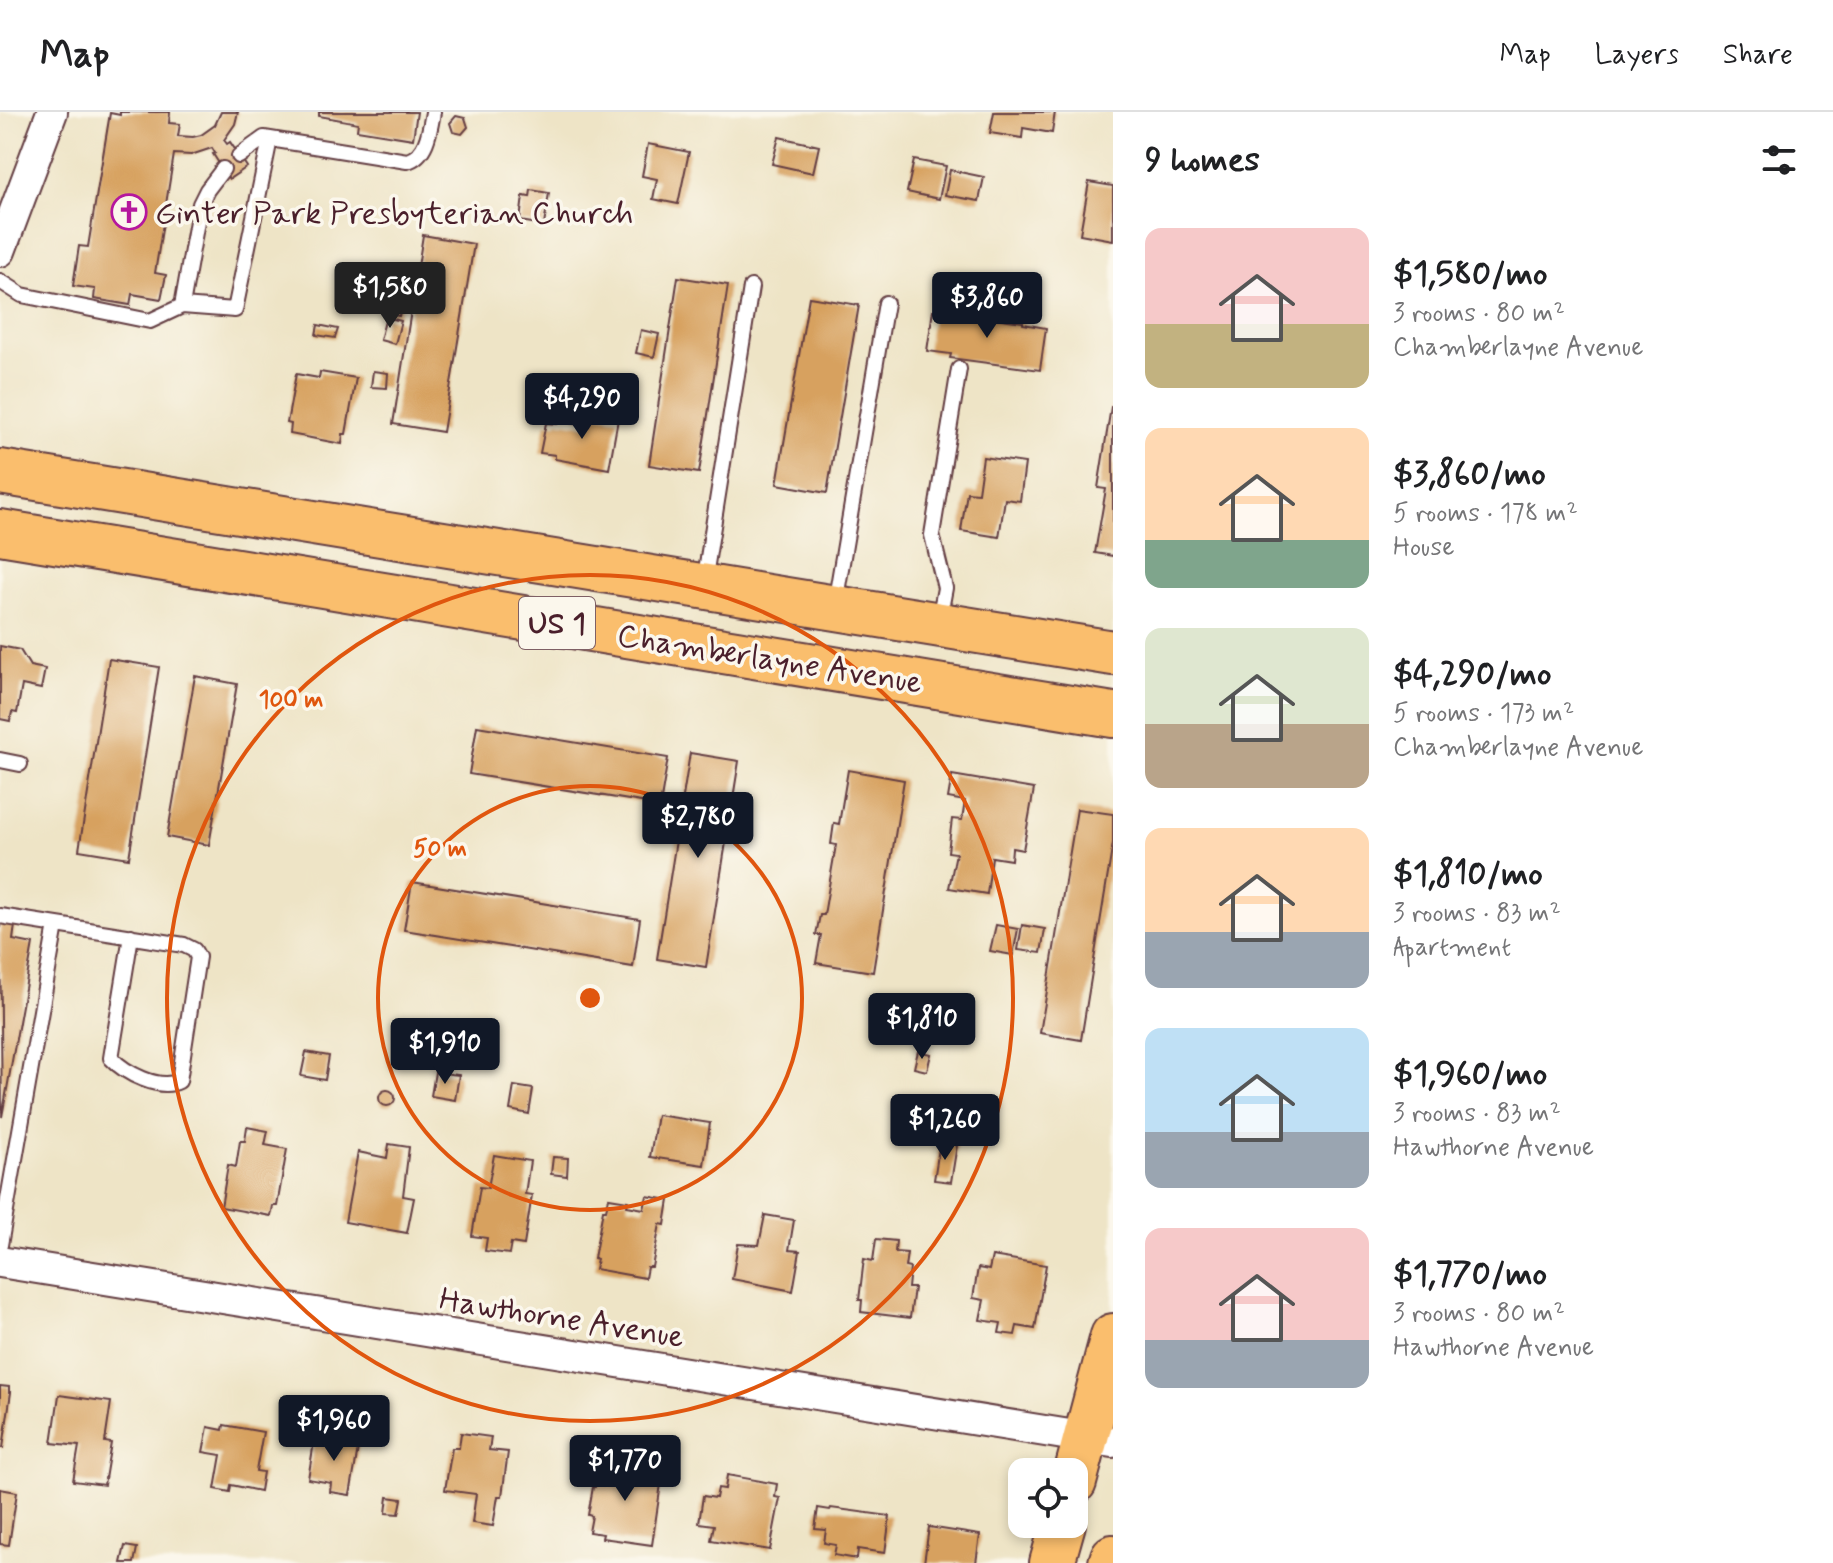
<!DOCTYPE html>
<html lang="en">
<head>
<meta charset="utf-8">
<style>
  :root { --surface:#fff; --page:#f2f2f2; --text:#202124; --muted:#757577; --line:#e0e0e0; --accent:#111827 }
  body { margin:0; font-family:Mynerve,sans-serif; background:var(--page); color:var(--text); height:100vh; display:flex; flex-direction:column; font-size:30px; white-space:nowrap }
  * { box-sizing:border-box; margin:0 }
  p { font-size:26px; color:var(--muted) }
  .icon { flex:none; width:44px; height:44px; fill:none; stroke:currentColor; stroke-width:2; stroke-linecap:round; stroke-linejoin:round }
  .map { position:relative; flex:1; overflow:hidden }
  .sheet { display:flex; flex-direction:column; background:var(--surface); width:720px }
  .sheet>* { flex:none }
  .controls { position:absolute; left:1008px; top:1346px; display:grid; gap:16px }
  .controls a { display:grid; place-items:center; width:80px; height:80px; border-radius:16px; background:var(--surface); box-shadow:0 4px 12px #0003; font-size:40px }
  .price { position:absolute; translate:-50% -68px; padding:0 18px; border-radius:8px; background:var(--accent); color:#fff; font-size:26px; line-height:52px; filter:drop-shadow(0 2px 4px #0008) }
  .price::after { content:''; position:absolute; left:50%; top:48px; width:24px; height:18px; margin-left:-12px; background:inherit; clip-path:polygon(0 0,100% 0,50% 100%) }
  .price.selected { background:#222; color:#fff }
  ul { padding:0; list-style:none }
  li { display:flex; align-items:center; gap:24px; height:200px; padding:0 32px }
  li span { display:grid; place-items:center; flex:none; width:224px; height:160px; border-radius:16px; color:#555 }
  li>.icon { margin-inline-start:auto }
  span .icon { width:96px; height:96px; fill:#fffc; stroke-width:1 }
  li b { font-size:34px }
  h2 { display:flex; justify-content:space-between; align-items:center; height:96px; padding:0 32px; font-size:34px }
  header { display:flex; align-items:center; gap:48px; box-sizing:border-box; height:112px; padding:0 40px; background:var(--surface); border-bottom:2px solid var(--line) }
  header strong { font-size:38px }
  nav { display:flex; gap:44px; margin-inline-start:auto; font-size:28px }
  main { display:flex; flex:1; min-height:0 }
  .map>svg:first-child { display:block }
</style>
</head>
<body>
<header>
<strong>Map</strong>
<nav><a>Map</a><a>Layers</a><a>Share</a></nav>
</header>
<main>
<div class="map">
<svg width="1113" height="1451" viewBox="0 0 1113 1451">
  <rect width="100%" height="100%" fill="#fbf7ec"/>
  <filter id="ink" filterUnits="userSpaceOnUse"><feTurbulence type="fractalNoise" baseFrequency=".0125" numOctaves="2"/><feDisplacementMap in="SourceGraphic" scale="16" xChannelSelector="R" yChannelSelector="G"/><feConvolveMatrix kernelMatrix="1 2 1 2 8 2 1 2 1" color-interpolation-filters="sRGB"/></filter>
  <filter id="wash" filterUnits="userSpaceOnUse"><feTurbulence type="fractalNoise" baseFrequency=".006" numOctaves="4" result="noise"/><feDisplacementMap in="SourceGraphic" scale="32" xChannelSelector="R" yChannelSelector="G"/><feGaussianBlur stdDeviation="1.8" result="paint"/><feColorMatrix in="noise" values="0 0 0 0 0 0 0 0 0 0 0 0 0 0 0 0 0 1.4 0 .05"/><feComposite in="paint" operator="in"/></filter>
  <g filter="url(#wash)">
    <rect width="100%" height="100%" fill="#eee4c6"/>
    <g id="blocks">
      <path fill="#d7a15e" d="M120,0H170L169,11L180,12L178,24L193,25L201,23L215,13L221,0H238L235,12L224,28L227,32L230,30L247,55L229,67L213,42L215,41L212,36L191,43L174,42L155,161L166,163L161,187L132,182L130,193L94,187L95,177L73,174L79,134L88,135L110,1L120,3Z
        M319,0H417L413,27L357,18L358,11L319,4Z
        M994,0H1055L1052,21L1023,16L1022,26L990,21Z
        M456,4L465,6L468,15L462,22L453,20L450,11Z
        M779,25L819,34L813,61L772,52Z
        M648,32L689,40L678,92L653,87L657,67L642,64Z
        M914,48L946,54L939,87L907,80Z
        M950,58L984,65L979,89L945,83Z
        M1089,70L1113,74V128L1080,122Z
        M531,78L549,81L544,113L520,109L523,84L530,85Z
        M423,123L474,132L443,320L393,312Z
        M678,165L728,173L699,361L649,353Z
        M809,185L859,193L827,381L777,372Z
        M385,189L402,192L399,204L383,201Z
        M933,198L1023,210V212L1046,216L1040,258L950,246L951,242L927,239Z
        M386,205L401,209L395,232L380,228Z
        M318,213L338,217L335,226L316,223Z
        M641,218L659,222L654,245L636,241Z
        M373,259L388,261L387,276L371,275Z
        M320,260L356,266L346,322H343L342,332L290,322L291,312L287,311L296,262L319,266Z
        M1111,295H1113V444L1095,441L1106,377L1098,376Z
        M591,302L618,307L609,357L555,347V343L540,341L546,311L557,312V309L589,314Z
        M983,345L1025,351L1020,389L1005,387L999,425L961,419L967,380L978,381Z
        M0,534L20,538L30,554L45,557L41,577L22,573L17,601L12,600L10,609L0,607Z
        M109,547L159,555L129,746L79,738Z
        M195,564L237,572L209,733L167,725Z
        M477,614L668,646L660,693L469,662Z
        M690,641L739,649L706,855L657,847Z
        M848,658L904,668L873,860L816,851L821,823H816L820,803H824L836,733L831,732L834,711L839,712Z
        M952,663L1034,677L1023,738L1012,736L1011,748L992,745L987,782L949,776L956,741L948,740L952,707L962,708L965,689L948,686Z
        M1077,697L1113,702V731L1081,928L1040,921Z
        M412,770L640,807L633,855L404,818Z
        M0,810L15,813L13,828L33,832L2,1005Z
        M996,813L1018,817L1013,843L990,839Z
        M1022,813L1045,817L1041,841L1018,838Z
        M918,939L931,942L927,959L914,956Z
        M306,940L329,944L325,968L301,964Z
        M435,960L459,963L455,988L431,984Z
        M514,974L533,977L529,1002L510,998Z
        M379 986a8 8 0 1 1 16 0a8 8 0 1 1-16 0Z
        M657,1003L710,1011L704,1053L650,1045Z
        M247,1015L268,1019L265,1033L287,1037L277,1094H273L271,1104L221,1095L228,1053L236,1055L240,1029H245Z
        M940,1030L957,1033L951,1070L934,1068Z
        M389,1032L409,1035L403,1084L414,1086L407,1121L345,1110L358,1040L387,1046Z
        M494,1043L530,1049L525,1082L532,1083L524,1133L511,1131L509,1142L485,1139L487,1126L472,1124L480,1075L488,1076Z
        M553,1045L568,1046L567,1064L551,1062Z
        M647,1084L669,1088L665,1113L660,1112L652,1155H647L645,1166L595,1157L597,1147L594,1146L603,1098H606L609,1086L628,1089L627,1094L644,1097Z
        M765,1103L794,1108L789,1138L800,1139L793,1179L732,1167L738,1132L759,1133Z
        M876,1127L896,1129L895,1140L907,1141L905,1155L910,1156L908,1176H914L910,1206L861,1200L862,1188H859L864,1147L873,1149Z
        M992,1144L1046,1153L1035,1217L1017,1214L1015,1223L999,1221L1001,1211L980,1208L984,1188L973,1186L978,1156L989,1158Z
        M0,1274L9,1275V1280H11L3,1336H0Z
        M59,1283L111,1290L105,1330L111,1331L104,1373L73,1369L79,1334L52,1331Z
        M224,1313L263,1320L256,1359L263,1360L260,1379L231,1373L230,1380L215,1377L221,1343L203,1340L208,1315L223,1318Z
        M461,1321L491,1325L489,1338L508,1340L502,1384H498L493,1414L472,1411L476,1382L445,1378L452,1336H459Z
        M315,1324L359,1331L350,1383L330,1380L331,1371L308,1367Z
        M604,1347L637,1352L635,1362L662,1365L652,1433L602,1426L603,1422L589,1420L592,1404L588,1403L593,1375H595L598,1358H602Z
        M727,1363L777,1372L775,1385L780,1386L770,1438L711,1428L714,1413L699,1411L703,1384L716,1386L718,1376L725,1377Z
        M0,1377L17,1380L9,1433L0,1432Z
        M388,1385L402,1387L399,1402L386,1401Z
        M818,1396L830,1398L831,1396L890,1404L885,1441L858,1437L857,1447L834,1443L836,1433L824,1431L826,1418L815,1417Z
        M929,1415L980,1423L976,1451H924Z
        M125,1434L137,1436L134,1451H121Z"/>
    </g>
  </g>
  <g filter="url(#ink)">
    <use href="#blocks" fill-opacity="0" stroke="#633d42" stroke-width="2"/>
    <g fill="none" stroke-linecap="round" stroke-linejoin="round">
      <defs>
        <path id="lane" d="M239,44L264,26L407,49C427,44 430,17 433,0
          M0,169L22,183L150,209L182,194L200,92L207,78L223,57
          M182,194L235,198L270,27
          M704,471L751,175
          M835,492L886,191
          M939,508L945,476L932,423L959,257
          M0,648L20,652
          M0,804L184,833L194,838L198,845L179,969C159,979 125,961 111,946L131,824
          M0,1133L56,813"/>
        <path id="street" d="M0,139L52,0
          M0,1150L1113,1330"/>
        <path id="primary" d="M0,360L1113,541
          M0,420L1113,603
          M1074,1370L1113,1224
          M1052,1451L1063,1412
          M1111,1451L1113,1445"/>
      </defs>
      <use href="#lane" stroke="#633d42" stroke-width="18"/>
      <use href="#street" stroke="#633d42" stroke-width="34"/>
      <use href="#primary" stroke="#633d42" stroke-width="48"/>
      <use href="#lane" stroke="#fff" stroke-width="14"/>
      <use href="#street" stroke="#fff" stroke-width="30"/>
      <use href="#primary" stroke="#fabe6d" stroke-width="44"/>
    </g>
  </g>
  <g fill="none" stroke="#e0560e" stroke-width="4">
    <circle cx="590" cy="886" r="212"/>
    <circle cx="590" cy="886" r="423"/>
  </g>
  <defs>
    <symbol id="church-ring" viewBox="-11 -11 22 22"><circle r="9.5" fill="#fbf7ec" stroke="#b5179e" stroke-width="1.5"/><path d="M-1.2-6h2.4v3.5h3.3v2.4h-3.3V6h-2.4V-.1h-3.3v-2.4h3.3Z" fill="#b5179e"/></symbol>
  </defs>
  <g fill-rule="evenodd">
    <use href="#church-ring" x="109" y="80" width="40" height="40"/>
  </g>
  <g text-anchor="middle" stroke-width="7" stroke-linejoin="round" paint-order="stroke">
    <rect fill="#fbf7ec" stroke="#7f6065" stroke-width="2" x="519" y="485" width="76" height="52" rx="6"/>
    <g font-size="30" font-weight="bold" fill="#4a1f2b">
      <text x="557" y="521">US 1</text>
    </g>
    <g font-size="32" fill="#4a1f2b" stroke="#fbf7ec" text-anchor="start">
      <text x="155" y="111">Ginter Park Presbyterian Church</text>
    </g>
    <g font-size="32" fill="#4a1f2b" stroke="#fbf7ec">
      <text transform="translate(770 546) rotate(9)" y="11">Chamberlayne Avenue</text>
      <text transform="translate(562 1205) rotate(9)" y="11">Hawthorne Avenue</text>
    </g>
  </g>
  <circle cx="590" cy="886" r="12" fill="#e0560e" stroke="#fbf7ec" stroke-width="4"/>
  <g font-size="24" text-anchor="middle" font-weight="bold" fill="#e0560e" stroke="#fbf7ec" stroke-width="7" stroke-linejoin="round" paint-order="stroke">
    <text x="291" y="595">100 m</text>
    <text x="440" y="744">50 m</text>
  </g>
</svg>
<div class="controls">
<a><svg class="icon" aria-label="locate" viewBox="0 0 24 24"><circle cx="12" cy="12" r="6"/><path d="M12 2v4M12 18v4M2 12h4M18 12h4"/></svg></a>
</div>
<b class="price selected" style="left:390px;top:218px">$1,580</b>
<b class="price" style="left:987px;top:228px">$3,860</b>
<b class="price" style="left:582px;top:329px">$4,290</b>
<b class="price" style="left:698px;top:748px">$2,780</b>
<b class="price" style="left:922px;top:949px">$1,810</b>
<b class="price" style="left:445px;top:974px">$1,910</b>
<b class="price" style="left:945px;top:1050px">$1,260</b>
<b class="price" style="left:334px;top:1351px">$1,960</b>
<b class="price" style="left:625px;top:1391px">$1,770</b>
</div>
<section class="sheet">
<h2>9 homes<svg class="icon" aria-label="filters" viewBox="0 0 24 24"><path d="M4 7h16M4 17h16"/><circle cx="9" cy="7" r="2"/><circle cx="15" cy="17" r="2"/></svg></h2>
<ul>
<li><span style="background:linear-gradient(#f6c9c9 60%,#c2b280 0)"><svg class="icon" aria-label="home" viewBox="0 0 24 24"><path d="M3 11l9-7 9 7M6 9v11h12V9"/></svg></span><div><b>$1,580/mo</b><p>3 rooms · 80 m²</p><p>Chamberlayne Avenue</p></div></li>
<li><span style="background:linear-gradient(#ffd9b3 70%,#7fa58c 0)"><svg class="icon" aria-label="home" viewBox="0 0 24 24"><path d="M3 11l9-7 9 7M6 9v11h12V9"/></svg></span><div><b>$3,860/mo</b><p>5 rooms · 178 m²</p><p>House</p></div></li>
<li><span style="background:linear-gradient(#dfe7d0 60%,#b9a48a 0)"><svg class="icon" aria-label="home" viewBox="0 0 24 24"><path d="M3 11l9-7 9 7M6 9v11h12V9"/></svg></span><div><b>$4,290/mo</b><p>5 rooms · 173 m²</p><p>Chamberlayne Avenue</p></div></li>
<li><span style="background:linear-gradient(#ffd9b3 65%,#9aa5b1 0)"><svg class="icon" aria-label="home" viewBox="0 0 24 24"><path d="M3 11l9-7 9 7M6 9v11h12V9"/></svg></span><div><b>$1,810/mo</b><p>3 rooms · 83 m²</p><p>Apartment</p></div></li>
<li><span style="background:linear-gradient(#bfe0f5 65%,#9aa5b1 0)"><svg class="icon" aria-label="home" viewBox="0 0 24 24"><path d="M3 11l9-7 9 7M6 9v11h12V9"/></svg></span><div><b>$1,960/mo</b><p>3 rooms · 83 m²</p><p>Hawthorne Avenue</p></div></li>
<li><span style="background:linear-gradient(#f6c9c9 70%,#9aa5b1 0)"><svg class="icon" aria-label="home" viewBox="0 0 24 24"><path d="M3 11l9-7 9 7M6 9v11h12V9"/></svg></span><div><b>$1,770/mo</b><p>3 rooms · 80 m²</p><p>Hawthorne Avenue</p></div></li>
</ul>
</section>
</main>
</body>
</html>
